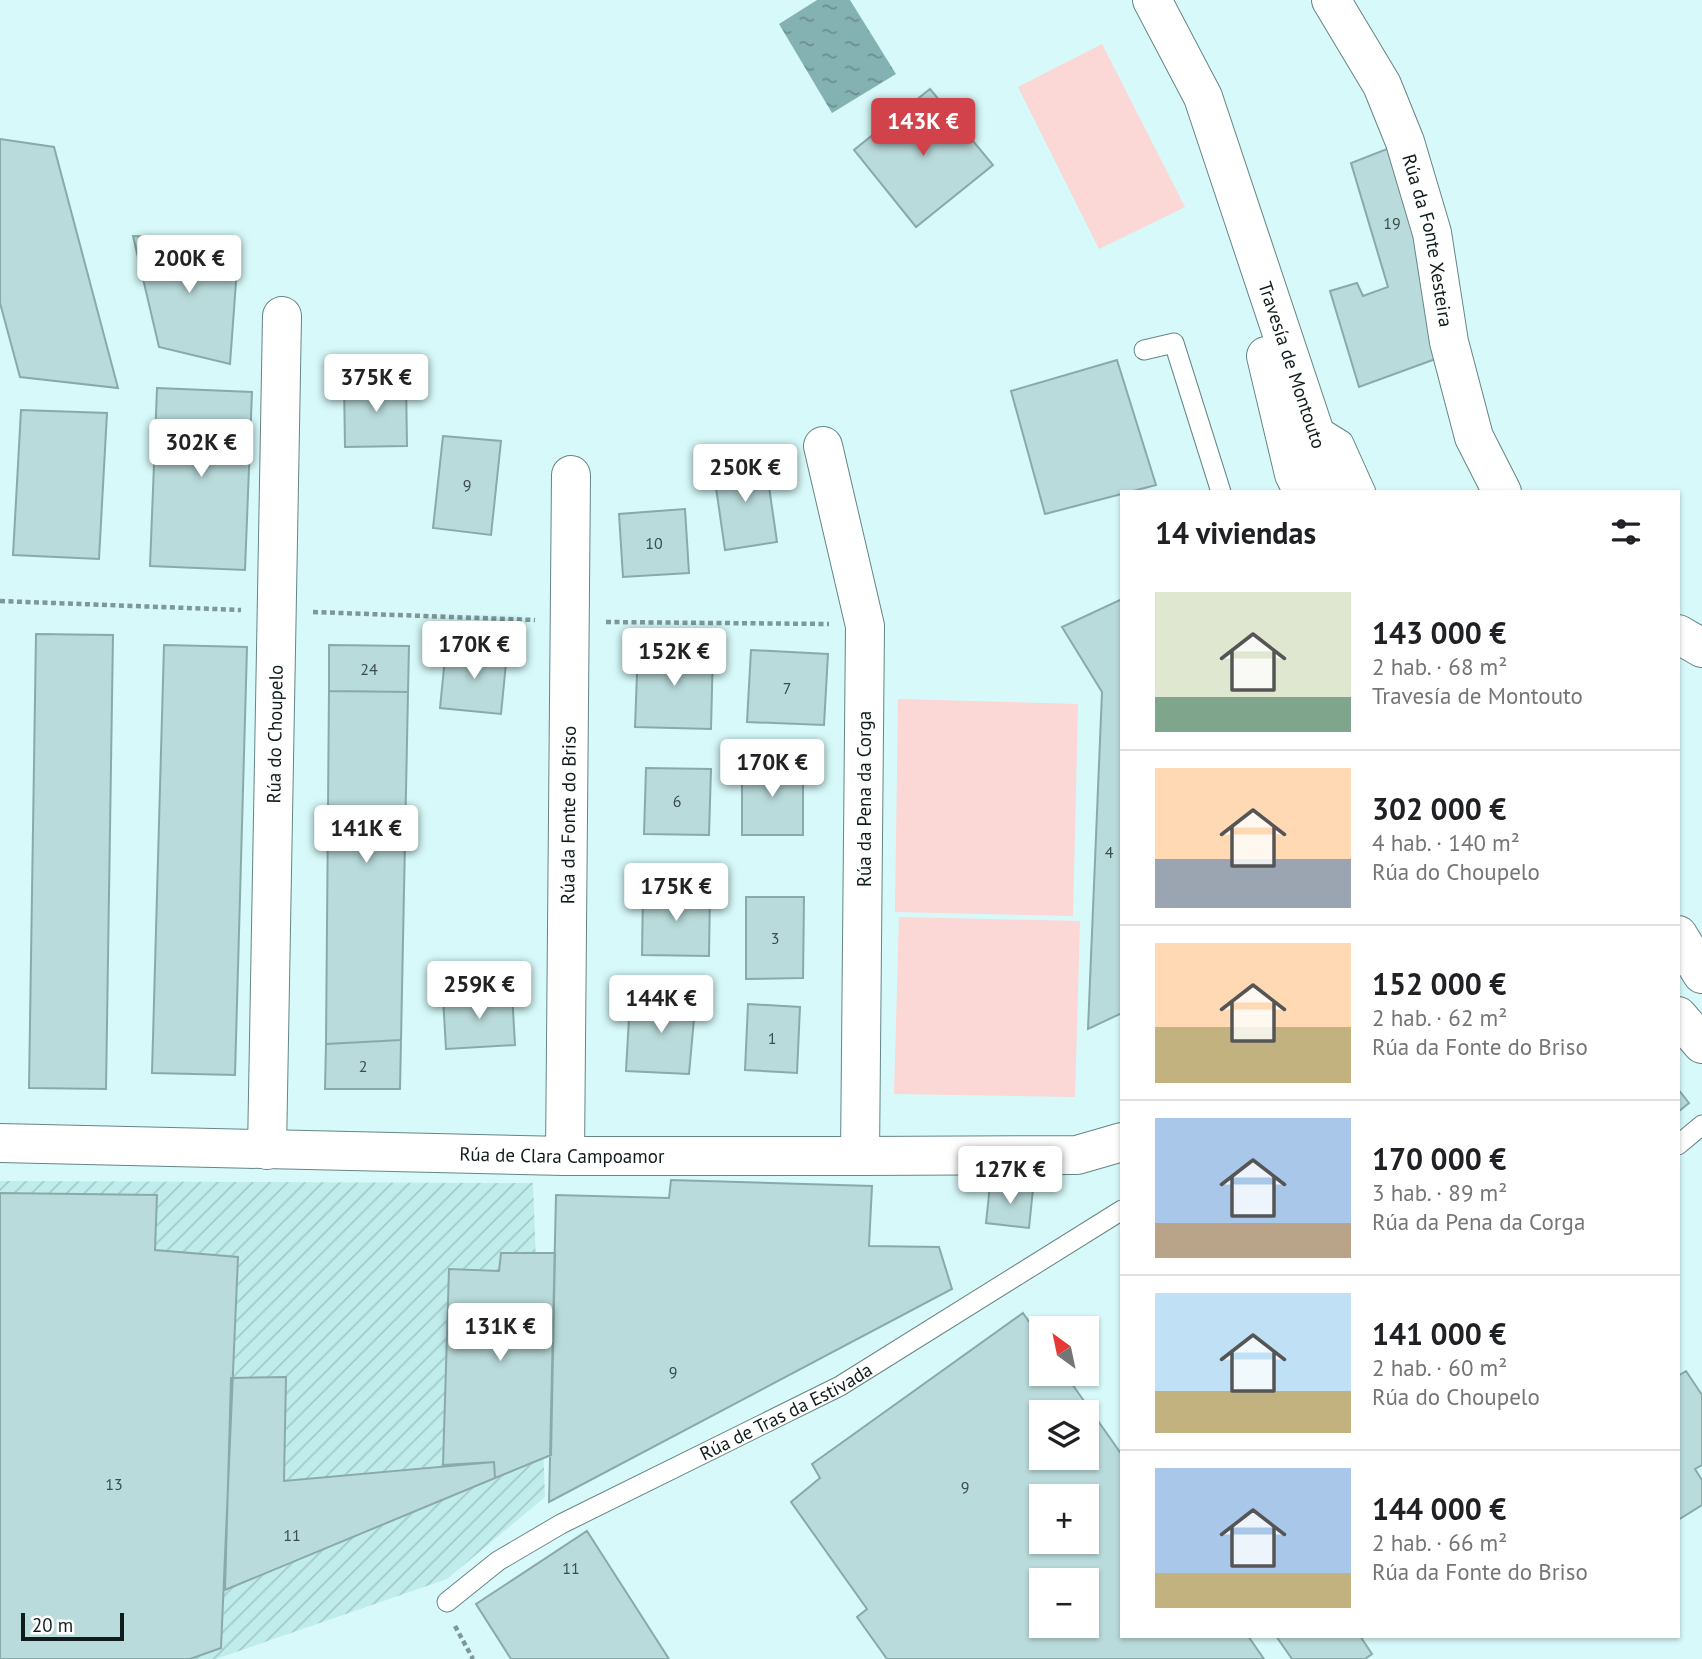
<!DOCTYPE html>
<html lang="es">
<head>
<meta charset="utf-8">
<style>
  :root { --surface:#fff; --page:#f6f6f6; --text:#202124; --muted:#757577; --line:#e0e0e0; --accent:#d2424a }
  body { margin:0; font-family:"PT Sans",sans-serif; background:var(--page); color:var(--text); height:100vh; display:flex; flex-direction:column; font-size:26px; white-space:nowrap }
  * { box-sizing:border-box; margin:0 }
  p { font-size:23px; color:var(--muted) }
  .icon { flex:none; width:38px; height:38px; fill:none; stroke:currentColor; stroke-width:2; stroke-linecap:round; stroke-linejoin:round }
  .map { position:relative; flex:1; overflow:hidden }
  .sheet { position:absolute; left:1120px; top:490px; width:560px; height:1148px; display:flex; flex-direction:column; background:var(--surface); border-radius:0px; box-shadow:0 2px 5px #0004 }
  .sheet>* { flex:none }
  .needle { width:46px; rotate:327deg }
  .tools { position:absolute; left:1029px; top:1316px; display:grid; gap:14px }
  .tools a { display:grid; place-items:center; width:70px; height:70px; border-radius:0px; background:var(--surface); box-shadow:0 2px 5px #0004; font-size:35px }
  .scale { position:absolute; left:21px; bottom:18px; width:103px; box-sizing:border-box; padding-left:7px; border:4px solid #101c1c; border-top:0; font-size:19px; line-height:24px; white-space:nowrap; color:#101c1c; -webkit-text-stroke:5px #fff; paint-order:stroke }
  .price { position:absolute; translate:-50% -60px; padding:0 16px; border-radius:7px; background:#fff; color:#222; font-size:23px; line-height:46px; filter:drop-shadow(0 2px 4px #0008) }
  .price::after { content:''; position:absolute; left:50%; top:42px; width:21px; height:16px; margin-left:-10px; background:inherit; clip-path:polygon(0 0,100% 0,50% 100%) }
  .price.active { background:var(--accent); color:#fff }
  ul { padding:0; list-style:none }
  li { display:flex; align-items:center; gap:21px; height:175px; padding:0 35px }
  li+li { border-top:2px solid var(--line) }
  li span { display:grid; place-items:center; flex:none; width:196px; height:140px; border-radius:0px; color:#555 }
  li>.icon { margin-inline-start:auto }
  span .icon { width:84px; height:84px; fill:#fffc; stroke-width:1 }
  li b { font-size:30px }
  h2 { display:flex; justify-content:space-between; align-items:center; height:84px; padding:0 35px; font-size:30px }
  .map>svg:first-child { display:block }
</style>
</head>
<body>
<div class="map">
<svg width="1702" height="1659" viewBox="0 0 1702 1659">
  <defs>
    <pattern id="industrial-furrows" width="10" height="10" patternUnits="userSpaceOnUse" patternTransform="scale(1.75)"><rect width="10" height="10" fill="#c0ecec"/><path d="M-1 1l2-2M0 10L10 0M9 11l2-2" fill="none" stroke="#a4caca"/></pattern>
    <pattern id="water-ripples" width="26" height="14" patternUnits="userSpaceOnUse" patternTransform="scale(1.75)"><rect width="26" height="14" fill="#84b1b1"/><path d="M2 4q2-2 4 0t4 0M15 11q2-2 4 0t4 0" fill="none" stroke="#6b8f8f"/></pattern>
  </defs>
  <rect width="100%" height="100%" fill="#d7f9f9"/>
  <path fill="url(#industrial-furrows)" d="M0,1181L533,1183L545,1497L447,1579L216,1659H0Z"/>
  <path fill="#fbd7d5" d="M1102,44L1185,207L1099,249L1018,87Z
    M898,699L1078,704L1073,916L895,912Z
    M899,917L1080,921L1075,1097L894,1094Z"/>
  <path fill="url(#water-ripples)" d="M817,0H850L896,74L832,113L779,24Z"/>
  <path fill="#badbdb" stroke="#8aaaaa" stroke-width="2" fill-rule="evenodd" d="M930,89L993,165L916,227L854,150Z
    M0,139L54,147L118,388L20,377L0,303Z
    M1392,147L1436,283L1441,357L1359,387L1330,291L1357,283L1363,296L1388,287L1351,163Z
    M133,236L199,238L237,268L230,364L159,347Z
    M1117,360L1156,485L1045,514L1011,391Z
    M406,380L407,446L345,447L344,381Z
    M157,388L252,392L245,570L150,566Z
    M21,410L107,413L99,559L13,555Z
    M443,436L501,441L491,535L433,528Z
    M765,459L777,542L725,550L713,467Z
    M685,509L689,573L623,577L619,514Z
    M1122,599V1013L1088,1029L1102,692L1062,627Z
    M36,634L113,635L106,1089L29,1088Z
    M164,645L247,647L235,1075L152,1073Z
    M329,645L409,646L408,692L329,691Z
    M638,647L713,649L711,729L635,727Z
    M446,648L507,653L501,714L440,708Z
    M751,650L828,654L824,725L747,722Z
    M329,691L408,692L401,1040L326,1044Z
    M742,763H803V835H742Z
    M646,768L711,769L709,835L644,834Z
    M643,889L710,891L709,956L642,955Z
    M746,897H804L803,978L746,979Z
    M512,993L515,1045L446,1049L443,997Z
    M696,997L689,1074L626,1071L630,1000Z
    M748,1004L800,1007L797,1073L745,1070Z
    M401,1040L400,1089H325L326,1044Z
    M1678,1089L1689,1103L1678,1112Z
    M671,1180L872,1186L869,1246L939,1247L952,1289L549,1502L556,1195L669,1198Z
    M990,1185L1033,1189L1029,1228L986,1223Z
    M0,1193L157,1195L155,1250L238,1257L221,1648L190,1659H0Z
    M501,1253H555L551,1455L495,1478L494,1462L443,1465L449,1269L499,1271Z
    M1023,1313L1041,1339V1374H1065L1122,1455V1636H1248L1264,1659H887L857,1617L867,1609L791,1502L820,1478L812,1464ZM1041,1412H1087V1458H1041ZM1041,1496H1087V1542H1041ZM1041,1580H1087V1626H1041Z
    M1686,1371L1702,1395V1465L1695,1469L1702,1480V1505L1678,1520V1376Z
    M286,1377L284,1481L494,1462L495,1478L225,1590L231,1378Z
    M587,1531L669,1659H511L476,1604Z
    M1276,1636H1360L1372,1654L1365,1659H1292Z"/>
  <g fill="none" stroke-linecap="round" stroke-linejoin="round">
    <defs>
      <g id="service">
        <path d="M1144,350L1174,343L1221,492"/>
        <path d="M1314,423L1343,441L1366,492"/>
        <path d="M1678,1145L1702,1125"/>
        <path id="s1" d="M447,1602L498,1561L561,1524L840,1386L1122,1210"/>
      </g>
      <g id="minor">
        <path id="s2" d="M1331,0L1382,85L1405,142L1432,233L1449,342L1474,437L1502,492"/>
        <path d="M823,446L865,626L860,1156"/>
        <path d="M1678,634L1702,648"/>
        <path id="s3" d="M267,1150L282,316"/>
        <path id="s4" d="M565,1156L571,475"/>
      </g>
      <g id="tertiary">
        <path id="s5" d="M0,1143L565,1156H860L1077,1155L1122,1142"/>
      </g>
      <g id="primary">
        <path id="s6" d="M1152,0L1203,97L1329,475L1337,492"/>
        <path d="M1266,356L1294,474L1303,492"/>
        <path d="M1678,935L1702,974"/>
        <path d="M1678,1016L1702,1044"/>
      </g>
    </defs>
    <use href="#service" stroke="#668585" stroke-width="21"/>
    <use href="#minor" stroke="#668585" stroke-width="40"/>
    <use href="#tertiary" stroke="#668585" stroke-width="40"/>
    <use href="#primary" stroke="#668585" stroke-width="40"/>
    <path stroke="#7e9797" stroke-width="4.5" stroke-dasharray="5 3.5" stroke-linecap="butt" d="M0,601L241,610
      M313,612L535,620
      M606,622L829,624
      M455,1626L473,1659"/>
    <use href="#service" stroke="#fff" stroke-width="19"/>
    <use href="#minor" stroke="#fff" stroke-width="38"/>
    <use href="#tertiary" stroke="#fff" stroke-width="38"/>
    <use href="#primary" stroke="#fff" stroke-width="38"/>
  </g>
  <g text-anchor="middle" stroke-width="6" stroke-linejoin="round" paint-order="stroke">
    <g font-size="16" fill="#3a4c4c">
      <text x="1392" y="229">19</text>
      <text x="467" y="491">9</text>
      <text x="654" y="549">10</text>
      <text x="369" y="675">24</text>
      <text x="787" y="694">7</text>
      <text x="677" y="807">6</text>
      <text x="1109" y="858">4</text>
      <text x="775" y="944">3</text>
      <text x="772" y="1044">1</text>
      <text x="363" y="1072">2</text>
      <text x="673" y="1378">9</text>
      <text x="114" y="1490">13</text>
      <text x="965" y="1493">9</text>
      <text x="292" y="1541">11</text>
      <text x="571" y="1574">11</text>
    </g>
    <g font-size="19" fill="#101c1c" stroke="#fff">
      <text dy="7" stroke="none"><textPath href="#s2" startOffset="262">Rúa da Fonte Xesteira</textPath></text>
      <text dy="7" stroke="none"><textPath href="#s6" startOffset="392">Travesía de Montouto</textPath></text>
      <text dy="7" stroke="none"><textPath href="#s3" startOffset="416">Rúa do Choupelo</textPath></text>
      <text transform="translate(864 799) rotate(-90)" y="7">Rúa da Pena da Corga</text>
      <text dy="7" stroke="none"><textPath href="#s4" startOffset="341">Rúa da Fonte do Briso</textPath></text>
      <text dy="7" stroke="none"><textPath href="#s5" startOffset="562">Rúa de Clara Campoamor</textPath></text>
      <text dy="7" stroke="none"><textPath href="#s1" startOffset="390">Rúa de Tras da Estivada</textPath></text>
    </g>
  </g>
</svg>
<div class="tools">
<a><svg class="needle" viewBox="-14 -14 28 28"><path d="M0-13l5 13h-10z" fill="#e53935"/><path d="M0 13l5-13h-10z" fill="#757577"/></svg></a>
<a><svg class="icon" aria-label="layers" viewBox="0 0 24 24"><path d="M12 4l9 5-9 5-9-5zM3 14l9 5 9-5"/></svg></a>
<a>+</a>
<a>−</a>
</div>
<div class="scale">20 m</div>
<b class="price active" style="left:923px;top:158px">143K €</b>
<b class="price" style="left:189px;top:295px">200K €</b>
<b class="price" style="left:376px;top:414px">375K €</b>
<b class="price" style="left:201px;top:479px">302K €</b>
<b class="price" style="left:745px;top:504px">250K €</b>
<b class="price" style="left:474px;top:681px">170K €</b>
<b class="price" style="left:674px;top:688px">152K €</b>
<b class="price" style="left:772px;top:799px">170K €</b>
<b class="price" style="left:366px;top:865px">141K €</b>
<b class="price" style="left:676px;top:923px">175K €</b>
<b class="price" style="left:479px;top:1021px">259K €</b>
<b class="price" style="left:661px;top:1035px">144K €</b>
<b class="price" style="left:1010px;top:1206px">127K €</b>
<b class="price" style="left:500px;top:1363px">131K €</b>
<section class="sheet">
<h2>14 viviendas<svg class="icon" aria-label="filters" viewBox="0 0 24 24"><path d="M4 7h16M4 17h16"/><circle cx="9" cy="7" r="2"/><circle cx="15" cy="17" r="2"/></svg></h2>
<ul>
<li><span style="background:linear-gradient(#dfe7d0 75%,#7fa58c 0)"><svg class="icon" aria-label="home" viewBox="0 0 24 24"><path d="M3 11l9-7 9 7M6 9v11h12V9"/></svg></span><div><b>143 000 €</b><p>2 hab. · 68 m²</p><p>Travesía de Montouto</p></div></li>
<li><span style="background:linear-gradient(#ffd9b3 65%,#9aa5b1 0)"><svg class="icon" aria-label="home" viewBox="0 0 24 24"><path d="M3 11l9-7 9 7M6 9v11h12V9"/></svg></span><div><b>302 000 €</b><p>4 hab. · 140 m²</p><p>Rúa do Choupelo</p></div></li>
<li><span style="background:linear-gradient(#ffd9b3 60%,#c2b280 0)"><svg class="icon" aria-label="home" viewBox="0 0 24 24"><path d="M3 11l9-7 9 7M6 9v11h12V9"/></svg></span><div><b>152 000 €</b><p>2 hab. · 62 m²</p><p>Rúa da Fonte do Briso</p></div></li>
<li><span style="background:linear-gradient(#a9c7e8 75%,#b9a48a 0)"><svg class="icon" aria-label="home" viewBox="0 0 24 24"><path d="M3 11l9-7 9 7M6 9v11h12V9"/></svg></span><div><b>170 000 €</b><p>3 hab. · 89 m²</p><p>Rúa da Pena da Corga</p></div></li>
<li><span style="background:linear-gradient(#bfe0f5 70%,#c2b280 0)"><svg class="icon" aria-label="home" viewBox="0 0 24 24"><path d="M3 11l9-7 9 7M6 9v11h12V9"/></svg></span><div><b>141 000 €</b><p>2 hab. · 60 m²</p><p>Rúa do Choupelo</p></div></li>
<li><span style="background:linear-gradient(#a9c7e8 75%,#c2b280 0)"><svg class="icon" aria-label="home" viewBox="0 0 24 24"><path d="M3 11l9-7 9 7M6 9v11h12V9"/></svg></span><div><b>144 000 €</b><p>2 hab. · 66 m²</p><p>Rúa da Fonte do Briso</p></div></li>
</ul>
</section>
</div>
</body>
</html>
